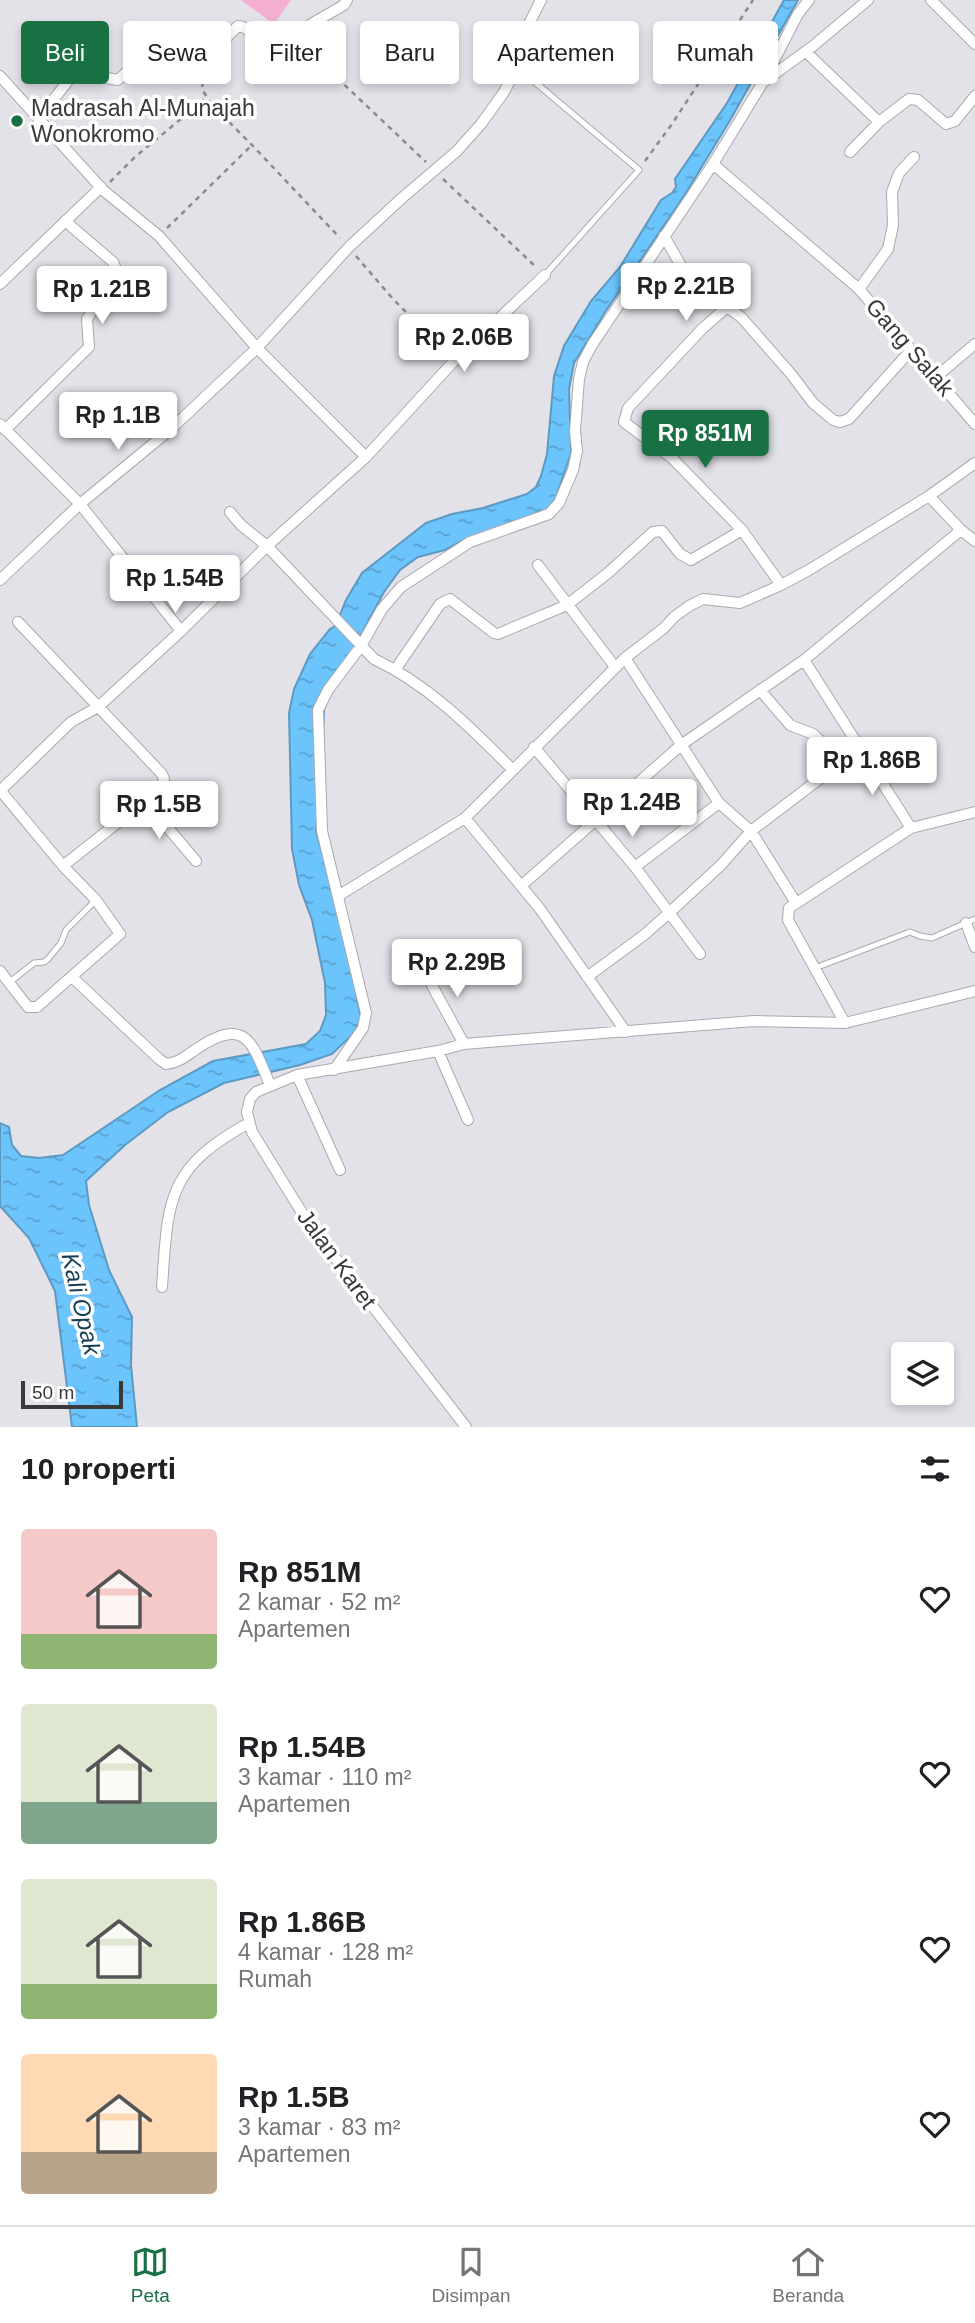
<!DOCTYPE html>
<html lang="id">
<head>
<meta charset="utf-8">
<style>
  :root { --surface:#fff; --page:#f6f6f6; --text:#202124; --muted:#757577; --line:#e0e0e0; --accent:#187043 }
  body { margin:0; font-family:Helvetica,sans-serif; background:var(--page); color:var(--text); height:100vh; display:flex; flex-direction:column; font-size:26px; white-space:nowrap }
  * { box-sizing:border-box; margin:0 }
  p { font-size:23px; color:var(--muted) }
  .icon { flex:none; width:38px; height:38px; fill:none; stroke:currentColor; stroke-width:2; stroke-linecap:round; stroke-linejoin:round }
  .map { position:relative; height:1427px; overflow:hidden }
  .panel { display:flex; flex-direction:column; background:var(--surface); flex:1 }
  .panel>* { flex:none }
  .guide { position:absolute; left:21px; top:21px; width:934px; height:63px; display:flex; gap:14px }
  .tools { position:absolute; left:891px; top:1342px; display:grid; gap:14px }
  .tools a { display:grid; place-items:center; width:63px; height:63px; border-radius:7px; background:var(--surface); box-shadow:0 4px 10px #0003; font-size:35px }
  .scale { position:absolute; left:21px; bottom:18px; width:102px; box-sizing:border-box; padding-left:7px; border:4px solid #39383b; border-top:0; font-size:19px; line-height:24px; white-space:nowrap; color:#39383b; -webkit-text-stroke:5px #fff; paint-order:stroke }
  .price { position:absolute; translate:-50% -60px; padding:0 16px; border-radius:7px; background:#fff; color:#222; font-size:23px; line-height:46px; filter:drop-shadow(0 2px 4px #0008) }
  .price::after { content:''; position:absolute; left:50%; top:42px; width:21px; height:16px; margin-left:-10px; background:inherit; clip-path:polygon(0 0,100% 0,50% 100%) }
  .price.active { background:var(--accent); color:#fff }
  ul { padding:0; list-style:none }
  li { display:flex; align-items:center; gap:21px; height:175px; padding:0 21px }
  li span { display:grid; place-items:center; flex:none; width:196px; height:140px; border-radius:7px; color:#555 }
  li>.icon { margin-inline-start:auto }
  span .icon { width:84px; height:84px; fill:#fffc; stroke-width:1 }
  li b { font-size:30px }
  h2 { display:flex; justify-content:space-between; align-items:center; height:84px; padding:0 21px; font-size:30px }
  .pill { padding:0 24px; border-radius:7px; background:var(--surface); box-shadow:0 4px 10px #0003; font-size:24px; line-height:63px }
  .pill.active { background:var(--accent); color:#fff }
  .tab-bar { display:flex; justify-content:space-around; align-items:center; height:98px; border-top:2px solid var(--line); background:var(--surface); font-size:19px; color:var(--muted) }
  .tab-bar a { display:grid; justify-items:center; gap:4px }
  .tab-bar .active { color:var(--accent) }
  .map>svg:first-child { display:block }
</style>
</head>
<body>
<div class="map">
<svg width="975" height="1427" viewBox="0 0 975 1427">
  <defs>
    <pattern id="water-ripples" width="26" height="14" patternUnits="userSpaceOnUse" patternTransform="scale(1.75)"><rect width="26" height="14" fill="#6cc4fc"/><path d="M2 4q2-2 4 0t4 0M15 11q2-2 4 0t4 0" fill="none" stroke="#5aa0cd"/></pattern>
  </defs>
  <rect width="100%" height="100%" fill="#e3e2e9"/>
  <path fill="#f5afcf" d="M241,0H291L274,24Z"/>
  <path fill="url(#water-ripples)" stroke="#5d9ac2" stroke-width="2" d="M784,0H798L729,122L684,196L605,312L574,363L569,389L571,453L555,500L549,509L462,541L445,550L418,557L400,570L384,592L333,687L324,709L322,769L316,831L347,944L361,1020L353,1034L332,1054L300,1065L224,1083L168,1112L125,1145L86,1181L89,1205L109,1270L132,1317L131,1365L137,1427H72L55,1291L29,1238L0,1206V1123L9,1127L12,1145L21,1156L39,1158L63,1155L160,1090L213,1061L306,1044L320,1031L326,1015L325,983L312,920L299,885L292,849L289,713L294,689L310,654L330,629L339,624L338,620L346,600L362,573L426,523L452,514L483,508L527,494L536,487L541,476L547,454L554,376L564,346L591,301L620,267L661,200L672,193L676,187L675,179L727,103Z"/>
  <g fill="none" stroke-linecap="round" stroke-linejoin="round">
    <defs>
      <path id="lane" d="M517,67L639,170L545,275
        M815,968L910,932L920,936L932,938L975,919
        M10,982L34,963L44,962L48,959L61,943L66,930L96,900"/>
      <path id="street" d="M931,0L975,44
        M806,52L879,122
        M0,76L103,190L159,236L257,348L366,457
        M765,81L813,46L868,0
        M39,118L75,72L118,80L159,41L202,62L238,26L243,27L279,50L284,52L291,49L311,24L344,5L347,0
        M850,152L879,122L909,99L918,100L946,124L955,121L975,96
        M713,164L859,289L975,424
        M664,236L680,264L696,283L742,318L791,374L813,403L833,420L840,422L849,419L911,350
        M0,284L101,187
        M859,289L888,249L893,225L892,192L899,173L914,157
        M728,306L702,329L628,408L624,422L672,458L742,530L781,585
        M936,377L975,344
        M0,424L80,504L181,631
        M5,430L89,347L87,319L117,271L113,262L65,221
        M929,496L961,530L975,541
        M230,512L241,525L267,546L374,659C429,685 471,728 513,770
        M538,565L615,667
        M0,580L80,504L171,429L257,348L349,247L402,198L457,151L481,124L504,92L517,67L528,26L541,0
        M18,622L162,774L164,779L162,784L145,801L63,866
        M625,658L719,803L751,831L796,903
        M804,660L911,828
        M395,670L440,604L450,599L494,633L498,634L567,605L608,573L653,532L662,531L680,554L691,560L742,530
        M760,690L790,725L813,734L843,762
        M534,747L635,867L700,954
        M0,790L63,866L96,900L120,934L37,1007H28L0,971
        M0,791L71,722L98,707L181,631L267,546L366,457L454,361L545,275
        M145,801L196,861
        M465,818L540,909L626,1032
        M635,867L719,803
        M521,886L681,745L804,660L961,530
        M338,896L465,818L625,658L664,628L674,617L689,606L703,599L740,603L781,585L809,570L929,496L975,463
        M966,923L975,947
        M423,969L464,1044
        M587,977L644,935L669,913L721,865L751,831L859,749
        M73,978L159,1059L166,1064C178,1063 186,1056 195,1050C246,1015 252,1042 270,1085
        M845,1023L788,920L789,908L911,828L975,812
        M438,1051L468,1120
        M334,1070L363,1028L366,1013L322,831L318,710L328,690L361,646L382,609L401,587L470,542L549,514L559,503L573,470L577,451L575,431L579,379L583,362L592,345L713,164L763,82L798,14L809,0
        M297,1075L340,1170
        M162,1287C168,1201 166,1168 249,1123
        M466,1427L309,1224L252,1132L247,1112L250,1099L256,1092L297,1075L438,1051L464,1044L754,1021L845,1023L975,991"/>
    </defs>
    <use href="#lane" stroke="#aaa9af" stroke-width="7"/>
    <use href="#street" stroke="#aaa9af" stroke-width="12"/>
    <path stroke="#8b8a8f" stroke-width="2.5" stroke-dasharray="5 5" stroke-linecap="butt" d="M340,22L329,65L333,74L426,162
      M201,72L203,91L212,105L252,145L340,238
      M645,161L672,124L753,0
      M443,179L537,268
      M110,182L135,157L205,99
      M167,228L252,145
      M356,256L393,299L447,353"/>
    <use href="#lane" stroke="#fff" stroke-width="5"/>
    <use href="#street" stroke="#fff" stroke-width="10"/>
  </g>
  <circle fill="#187043" stroke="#fff" stroke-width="2.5" cx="17" cy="121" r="7"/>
  <g text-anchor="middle" stroke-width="7" stroke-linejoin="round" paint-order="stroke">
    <g font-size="23" fill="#39383b" stroke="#fff" text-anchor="start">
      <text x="31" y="116">Madrasah Al-Munajah<tspan x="31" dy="26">Wonokromo</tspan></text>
    </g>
    <g font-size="23" fill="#39383b" stroke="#fff">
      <text transform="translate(910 347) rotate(49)" y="8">Gang Salak</text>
      <text transform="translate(337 1259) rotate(54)" y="8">Jalan Karet</text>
    </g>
    <g font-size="24" font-style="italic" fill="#173d54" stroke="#fff">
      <text transform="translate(81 1304) rotate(77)" y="8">Kali Opak</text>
    </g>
  </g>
</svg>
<div class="tools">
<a><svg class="icon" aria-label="layers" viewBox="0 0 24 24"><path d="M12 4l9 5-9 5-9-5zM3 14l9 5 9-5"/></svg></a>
</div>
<div class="scale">50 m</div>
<b class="price" style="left:686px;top:323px">Rp 2.21B</b>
<b class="price" style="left:102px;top:326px">Rp 1.21B</b>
<b class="price" style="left:464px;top:374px">Rp 2.06B</b>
<b class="price" style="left:118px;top:452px">Rp 1.1B</b>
<b class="price active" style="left:705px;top:470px">Rp 851M</b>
<b class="price" style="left:175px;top:615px">Rp 1.54B</b>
<b class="price" style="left:872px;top:797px">Rp 1.86B</b>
<b class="price" style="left:632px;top:839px">Rp 1.24B</b>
<b class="price" style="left:159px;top:841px">Rp 1.5B</b>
<b class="price" style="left:457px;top:999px">Rp 2.29B</b>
<div class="guide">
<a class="pill active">Beli</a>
<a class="pill">Sewa</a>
<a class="pill">Filter</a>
<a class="pill">Baru</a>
<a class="pill">Apartemen</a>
<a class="pill">Rumah</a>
</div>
</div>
<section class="panel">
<h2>10 properti<svg class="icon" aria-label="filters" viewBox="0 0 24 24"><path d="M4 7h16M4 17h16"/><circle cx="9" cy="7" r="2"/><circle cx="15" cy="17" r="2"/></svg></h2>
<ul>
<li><span style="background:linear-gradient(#f6c9c9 75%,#8fb573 0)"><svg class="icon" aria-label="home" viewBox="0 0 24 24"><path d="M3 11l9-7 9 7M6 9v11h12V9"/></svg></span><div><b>Rp 851M</b><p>2 kamar · 52 m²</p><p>Apartemen</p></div><svg class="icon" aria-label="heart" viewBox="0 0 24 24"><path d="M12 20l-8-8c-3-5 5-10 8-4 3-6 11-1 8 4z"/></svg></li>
<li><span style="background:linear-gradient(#dfe7d0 70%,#7fa58c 0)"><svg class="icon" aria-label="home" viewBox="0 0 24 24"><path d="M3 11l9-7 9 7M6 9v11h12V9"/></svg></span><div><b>Rp 1.54B</b><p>3 kamar · 110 m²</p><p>Apartemen</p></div><svg class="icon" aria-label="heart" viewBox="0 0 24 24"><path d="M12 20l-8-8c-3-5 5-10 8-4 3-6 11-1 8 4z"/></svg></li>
<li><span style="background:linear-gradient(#dfe7d0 75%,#8fb573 0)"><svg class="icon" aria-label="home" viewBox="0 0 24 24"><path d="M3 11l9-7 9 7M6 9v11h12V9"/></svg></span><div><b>Rp 1.86B</b><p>4 kamar · 128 m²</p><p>Rumah</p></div><svg class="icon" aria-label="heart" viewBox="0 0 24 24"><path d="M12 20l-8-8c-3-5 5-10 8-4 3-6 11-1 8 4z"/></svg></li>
<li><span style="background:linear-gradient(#ffd9b3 70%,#b9a48a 0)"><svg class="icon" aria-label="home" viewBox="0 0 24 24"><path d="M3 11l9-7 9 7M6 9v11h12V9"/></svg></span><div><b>Rp 1.5B</b><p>3 kamar · 83 m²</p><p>Apartemen</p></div><svg class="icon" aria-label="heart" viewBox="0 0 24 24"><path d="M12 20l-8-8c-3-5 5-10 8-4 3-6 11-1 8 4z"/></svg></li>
</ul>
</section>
<nav class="tab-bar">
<a class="active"><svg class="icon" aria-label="map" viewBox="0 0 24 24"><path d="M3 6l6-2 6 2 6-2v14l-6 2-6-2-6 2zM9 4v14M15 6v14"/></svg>Peta</a>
<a><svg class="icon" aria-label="saved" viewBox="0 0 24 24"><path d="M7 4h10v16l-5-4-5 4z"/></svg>Disimpan</a>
<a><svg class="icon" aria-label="home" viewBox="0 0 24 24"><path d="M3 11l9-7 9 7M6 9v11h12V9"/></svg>Beranda</a>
</nav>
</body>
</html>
